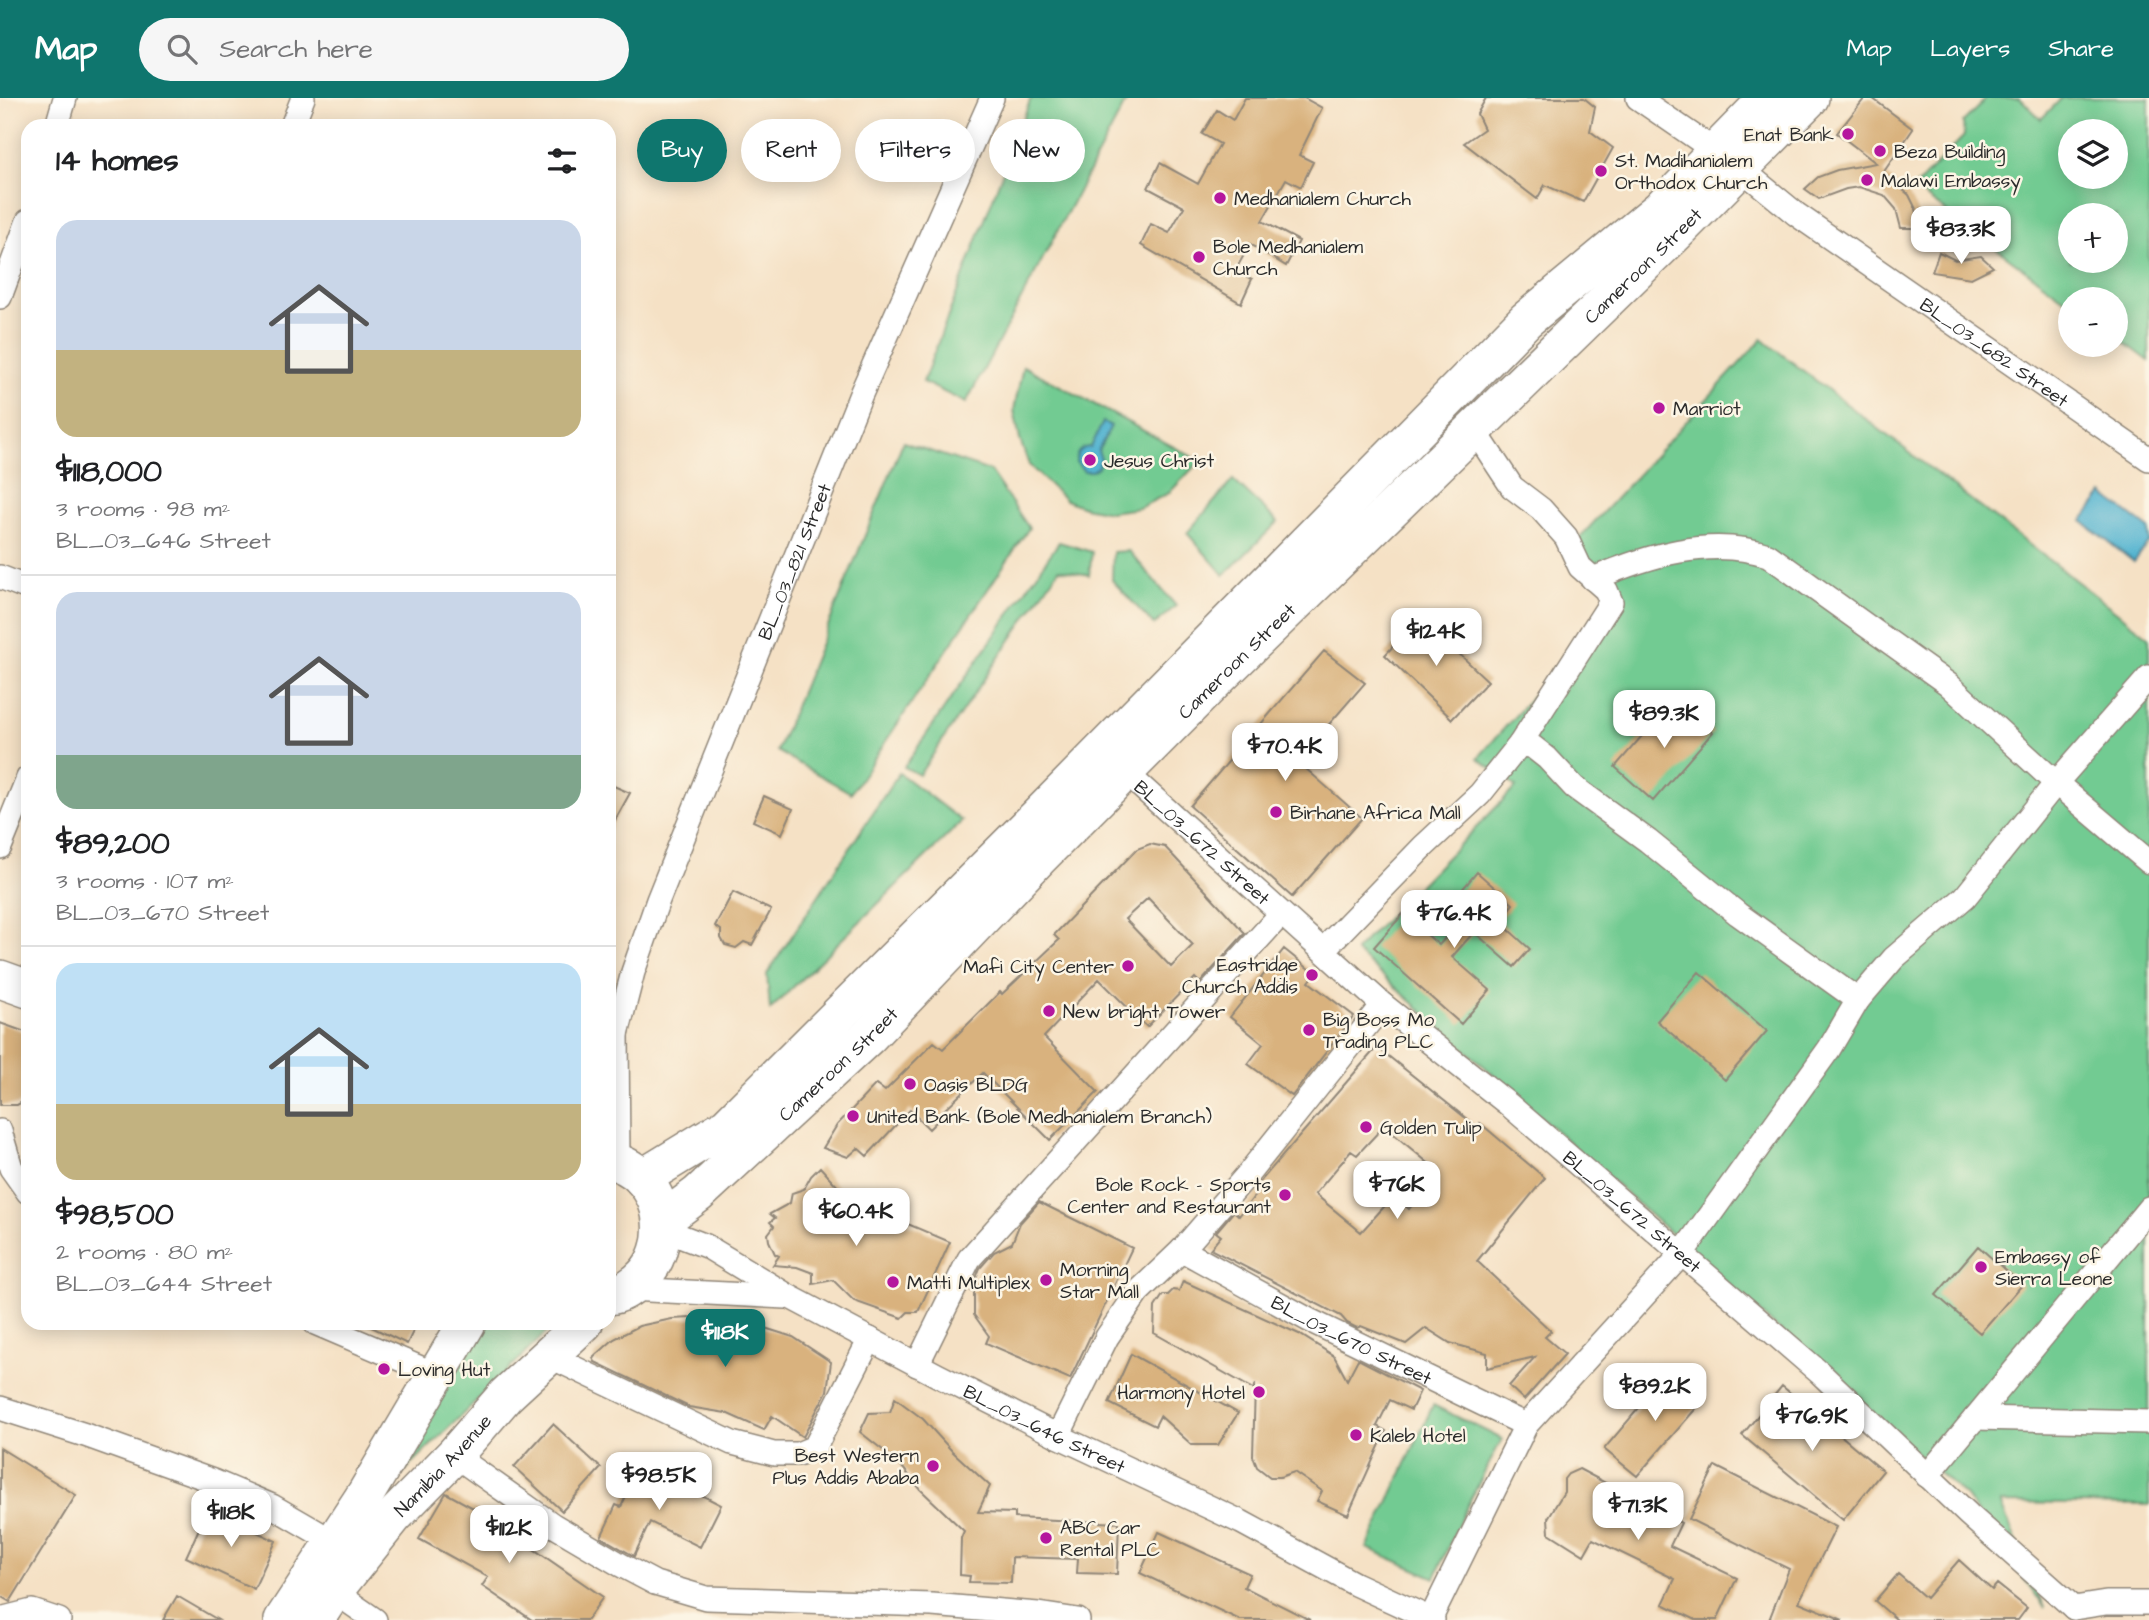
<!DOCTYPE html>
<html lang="en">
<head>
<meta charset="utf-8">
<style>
  :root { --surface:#fff; --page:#f6f6f6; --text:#202124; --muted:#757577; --line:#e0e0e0; --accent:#0f766e }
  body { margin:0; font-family:"Architects Daughter",sans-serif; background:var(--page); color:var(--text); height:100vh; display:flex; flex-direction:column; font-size:26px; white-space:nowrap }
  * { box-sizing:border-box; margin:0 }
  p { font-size:23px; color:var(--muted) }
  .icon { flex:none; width:38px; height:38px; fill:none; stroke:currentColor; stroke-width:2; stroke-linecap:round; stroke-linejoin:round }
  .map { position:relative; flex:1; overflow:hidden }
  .details { position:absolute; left:21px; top:21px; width:595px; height:1211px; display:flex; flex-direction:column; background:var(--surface); border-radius:21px; box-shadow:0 4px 18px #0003 }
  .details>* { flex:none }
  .banner { position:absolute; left:637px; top:21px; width:665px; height:63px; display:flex; gap:14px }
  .tools { position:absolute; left:2058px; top:21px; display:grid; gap:14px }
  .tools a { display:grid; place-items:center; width:70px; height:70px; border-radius:50%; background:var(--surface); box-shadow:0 4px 18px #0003; font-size:35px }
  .price { position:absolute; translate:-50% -60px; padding:0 16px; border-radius:14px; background:#fff; color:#222; font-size:23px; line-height:46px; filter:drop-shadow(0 2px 4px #0008) }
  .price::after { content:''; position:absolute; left:50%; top:42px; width:21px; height:16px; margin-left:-10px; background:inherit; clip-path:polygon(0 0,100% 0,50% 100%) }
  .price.selected { background:var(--accent); color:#fff }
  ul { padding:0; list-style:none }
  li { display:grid; align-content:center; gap:14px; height:371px; padding:0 35px }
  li+li { border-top:2px solid var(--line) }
  li span { display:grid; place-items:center; height:217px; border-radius:21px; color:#555 }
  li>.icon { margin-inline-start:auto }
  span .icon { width:126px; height:126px; fill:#fffc; stroke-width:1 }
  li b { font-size:30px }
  h2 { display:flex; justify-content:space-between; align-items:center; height:84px; padding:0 35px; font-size:30px }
  .tag { padding:0 24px; border-radius:32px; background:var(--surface); box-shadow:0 4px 18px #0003; font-size:24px; line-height:63px }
  .tag.selected { background:var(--accent); color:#fff }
  header { display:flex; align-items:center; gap:42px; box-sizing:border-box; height:98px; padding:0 35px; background:var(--accent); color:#fff }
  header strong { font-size:33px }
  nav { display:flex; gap:38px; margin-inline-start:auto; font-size:24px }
  .search { width:490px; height:63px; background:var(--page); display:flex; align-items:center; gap:18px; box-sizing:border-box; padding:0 24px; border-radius:38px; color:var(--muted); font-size:26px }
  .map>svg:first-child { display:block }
</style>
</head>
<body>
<header>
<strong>Map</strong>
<div class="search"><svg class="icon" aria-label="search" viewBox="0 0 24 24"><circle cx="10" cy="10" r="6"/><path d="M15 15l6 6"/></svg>Search here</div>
<nav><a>Map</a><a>Layers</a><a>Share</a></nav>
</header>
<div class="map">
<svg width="2149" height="1522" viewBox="0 0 2149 1522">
  <rect width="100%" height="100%" fill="#fcf5e5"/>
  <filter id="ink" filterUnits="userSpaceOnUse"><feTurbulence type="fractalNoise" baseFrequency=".0143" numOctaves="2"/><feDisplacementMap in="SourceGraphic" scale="14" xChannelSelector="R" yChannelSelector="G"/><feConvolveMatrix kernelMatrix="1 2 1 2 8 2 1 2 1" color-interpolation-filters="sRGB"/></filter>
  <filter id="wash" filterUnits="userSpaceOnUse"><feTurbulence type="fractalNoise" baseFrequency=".00686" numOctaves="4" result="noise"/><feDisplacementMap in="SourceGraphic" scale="28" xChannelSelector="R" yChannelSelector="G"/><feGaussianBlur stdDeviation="1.57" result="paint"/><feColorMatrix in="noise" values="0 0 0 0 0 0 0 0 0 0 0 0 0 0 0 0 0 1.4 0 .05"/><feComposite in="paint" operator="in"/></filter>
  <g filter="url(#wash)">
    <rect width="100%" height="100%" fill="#f5e1c5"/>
    <path fill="#72cb92" stroke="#4e7b5e" stroke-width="2" fill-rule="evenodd" d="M1031,0H1128L966,305L923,284Z
      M1987,0H2020L2041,21L2062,0H2149V263L2116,238V201H2070V205L1914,90L1964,38L1963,24ZM2070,33H2116V79H2070ZM2070,117H2116V163H2070Z
      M1762,241L2149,539V1407L2000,1405L2045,1510L1966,1399L1355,853L1516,689L1478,660L1621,498L1573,447Z
      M1023,268L1200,363L1169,395L1139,410L1110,414L1084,409L1065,402L1029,367L1020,342L1014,312Z
      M903,344L990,373L1029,430L851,695L777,653Z
      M1233,382L1278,424L1224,477L1187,435Z
      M1059,444L1092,454L1089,477L1059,471L919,677L904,669Z
      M1129,453L1176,508L1154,527L1112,482L1113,454Z
      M899,675L962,723L770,912L767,876Z
      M485,1225H534L547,1234L388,1389Z
      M1433,1307L1502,1341L1461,1420L1435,1480L1367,1450Z"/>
    <path fill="#51b3d0" stroke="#3e6f7e" stroke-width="2" d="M1103,324L1111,328L1098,353L1101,360L1098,369L1092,373H1084L1076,364C1076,354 1081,349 1091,349Z
      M2103,396L2149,431V444L2134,464L2082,423Z"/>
    <g id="blocks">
      <path fill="#d9b27e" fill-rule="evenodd" d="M1245,0H1304L1322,10L1299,57L1313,64L1301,89L1286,81L1262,123L1299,143L1286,168L1250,146L1235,173L1252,181L1241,205L1141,147L1151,126L1169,135L1184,109L1148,90L1160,65L1198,86L1220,46L1202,36L1217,12L1233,22Z
        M1486,0H1584L1595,9L1590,33L1613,50L1583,104L1545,87L1537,101L1464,45L1484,31L1477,16Z
        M1865,0H1872L1913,31L1883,75L1909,97L1916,111L1921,130H1901L1896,111L1884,97L1859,89L1846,91L1819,101L1805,91L1818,79L1837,72L1876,65L1837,35Z
        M1939,154L1955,162L1981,158L1993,169L1971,180L1932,174Z
        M1420,519L1488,583L1452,621L1385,557Z
        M1324,553L1365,585L1297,663L1362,720L1292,799L1190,708Z
        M1675,600L1713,634L1653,703L1615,669Z
        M609,686L630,695L609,733Z
        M764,698L793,711L782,736L753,723Z
        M1150,746L1165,749L1245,835L1200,885L1195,880L1147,929L1099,881L1044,939L1098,994L1050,1042L983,975L942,1014L944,1016L929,1031L910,1012L867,1058L858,1050L848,1059L823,1050L837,1027L876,986L885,993L934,944L943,951L1000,894L1002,896L1059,842L1054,837L1137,751ZM1148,800L1193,847L1171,869L1125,821Z
        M1477,774L1513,806L1499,823L1530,851L1514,869L1474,834L1452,859L1490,892L1461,926L1374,849L1403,816L1439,847L1461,822L1457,819L1470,804L1460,794Z
        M733,794L771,812L752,847L744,844L736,850L725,847L721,840V832L715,828Z
        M1284,851L1315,876L1309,884L1354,918L1292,998L1248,966L1263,946L1230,919Z
        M1699,874L1767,933L1725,982L1657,923Z
        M0,925L28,935V1001L17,1007H0Z
        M1377,949L1477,1029L1480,1025L1545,1080L1477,1163L1551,1233L1545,1239L1565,1256L1524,1302L1509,1288L1535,1259L1487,1270V1255L1450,1245L1426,1230L1406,1246L1361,1228L1357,1230L1347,1225L1341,1218L1210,1151L1221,1138L1216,1134L1234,1113L1239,1118L1262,1088L1259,1085ZM1384,1028L1439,1074L1409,1111L1394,1098L1361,1134L1315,1096L1351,1053L1357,1057Z
        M820,1069L849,1101L950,1144L918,1214H908L902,1220L854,1203L833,1182L813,1186V1175L797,1169L773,1167L779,1158L775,1156L769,1143L768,1136L774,1128L770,1124L775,1120L770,1116L790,1105L792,1095L804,1091L811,1078Z
        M1039,1104L1132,1150L1070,1281L986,1245L989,1238L974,1217V1194L971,1193L980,1170L994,1154L1012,1145L1020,1125Z
        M1978,1148L2022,1187L1980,1235L1936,1197Z
        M1183,1183L1299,1236L1334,1258L1347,1282L1358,1261L1420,1293L1411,1312L1390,1302L1377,1328L1386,1333L1348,1417L1317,1403L1322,1393L1294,1374L1280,1379H1270L1257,1369L1253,1358L1255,1288L1253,1291L1154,1235L1155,1209L1163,1197H1168L1173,1192L1179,1193Z
        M711,1219L752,1226L793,1239L831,1264L827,1293L803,1339L772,1318L764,1332L726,1315L689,1309L595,1264L593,1260L614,1241L639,1228L672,1221Z
        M363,1225H417L407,1246Z
        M1131,1256L1238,1315L1218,1347H1192L1160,1318L1155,1328L1109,1305Z
        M1672,1271L1706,1299L1637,1378L1604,1351Z
        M1782,1288L1883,1373L1843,1422L1742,1337Z
        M895,1300L923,1321L952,1353L990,1388L978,1414L1015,1415V1420L1119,1425L1117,1476L1077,1475L1078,1461L1012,1459L1011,1485L969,1484L970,1478L960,1477L961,1440L964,1433L921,1392L898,1364L860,1334L869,1315L890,1314Z
        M553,1326L601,1370L562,1413L514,1369Z
        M0,1350L76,1397L10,1504L0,1498Z
        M641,1366L721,1407L700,1449L650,1424L634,1458L601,1439L616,1407L621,1409Z
        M1715,1368L1836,1429L1799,1504L1843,1522H1769L1789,1471L1689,1421Z
        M1579,1371L1681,1425L1670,1448L1737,1480L1717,1522H1696L1663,1506L1675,1481L1593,1441L1584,1457L1549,1435L1548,1420L1564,1394V1381L1568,1376Z
        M446,1395L497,1423L496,1425L603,1499L587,1522H532L482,1488L488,1479L419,1441Z
        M208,1411L276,1443L254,1491L186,1459Z
        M1159,1434L1250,1476L1244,1489L1310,1522H1240L1140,1475Z
        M1959,1462L1992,1492L1997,1486L2027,1510L2018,1522H1897L1875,1503L1898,1476L1926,1500Z
        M177,1498L218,1522H163Z"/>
    </g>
  </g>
  <g filter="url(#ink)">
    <use href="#blocks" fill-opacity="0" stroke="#908678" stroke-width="2"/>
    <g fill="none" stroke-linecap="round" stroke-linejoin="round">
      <defs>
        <g id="minor">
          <path id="s1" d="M1638,0L1740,70L1796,116L2149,361"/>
          <path d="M57,28L65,0"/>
          <path d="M292,28L303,0"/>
          <path d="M0,199L28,123"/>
          <path d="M1475,333L1512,389L1541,411L1566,439L1580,469L1606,492L1611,504L1520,646"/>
          <path d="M0,479L28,490"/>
          <path d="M1593,481C1647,458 1709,438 1768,457L1948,586L2056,685L2149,764"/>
          <path id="s2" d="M1126,675L1383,907L1508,1006L1820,1275L1969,1417L2074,1510"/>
          <path d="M0,749L28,680"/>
          <path d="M1323,852L1423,749L1480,696L1520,646L1533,649L1547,660L1574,689L1648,743L1738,816L1858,902"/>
          <path d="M617,936L618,1064"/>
          <path id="s3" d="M609,952L617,936L633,874L658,802L861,296L992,0"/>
          <path d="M0,1033L11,1070L28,1094"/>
          <path id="s4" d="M662,1131L706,1148L790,1199L937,1277L1058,1338L1241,1424L1355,1486L1433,1522"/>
          <path id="s5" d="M1182,1152L1309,1222L1526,1327"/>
          <path d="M628,1191L786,1199"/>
          <path d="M315,1225L437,1277"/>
          <path d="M549,1258L732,1345L774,1356H798L815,1349L870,1241"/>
          <path d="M917,1267L969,1161L1281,816"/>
          <path d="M0,1310L85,1337L213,1383L272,1408L334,1444"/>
          <path d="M1975,1320L2149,1324"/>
          <path d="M1058,1338L1107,1239L1138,1194L1182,1152L1248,1076L1383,907"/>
          <path d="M454,1357L553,1427L621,1467L655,1485L706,1500L932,1507L1038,1516L1078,1522"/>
          <path d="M1927,1378L2149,1110"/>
          <path d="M323,1486L375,1522"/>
          <path d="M2074,1510L2106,1505H2149"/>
          <path d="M0,1521L32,1513L59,1522"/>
          <path d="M1430,1522L1526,1327L1681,1157L1829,951L1858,902L1894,860L1965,799L2056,685L2149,579"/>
        </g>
        <g id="primary">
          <path d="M0,881L28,891"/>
          <path d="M609,1061C621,1065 633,1070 642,1080C669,1109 668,1158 638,1183C629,1190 621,1197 609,1198"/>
          <path d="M642,1080L727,1028L1037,719L1526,222L1660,111L1768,0"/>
          <path id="s6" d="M662,1123L698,1096L869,938L1039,760L1221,577L1676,135L1810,0"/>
          <path d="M283,1522L365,1397L467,1225"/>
          <path id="s7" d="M315,1522L334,1493L394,1418L454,1357L506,1297L584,1225"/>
        </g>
      </defs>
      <use href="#minor" stroke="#908678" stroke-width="26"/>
      <use href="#primary" stroke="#908678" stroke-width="40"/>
      <use href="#minor" stroke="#fff" stroke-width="23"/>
      <use href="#primary" stroke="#fff" stroke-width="37"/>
    </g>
  </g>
  <g fill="#b5179e" stroke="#fcf5e5" stroke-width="2.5">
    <circle cx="1848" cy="36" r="7"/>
    <circle cx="1880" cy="53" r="7"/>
    <circle cx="1601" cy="73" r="7"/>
    <circle cx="1867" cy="82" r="7"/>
    <circle cx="1220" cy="100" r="7"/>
    <circle cx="1199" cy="159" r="7"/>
    <circle cx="1659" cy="310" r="7"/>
    <circle cx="1090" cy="362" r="7"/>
    <circle cx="1276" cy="714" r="7"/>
    <circle cx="1128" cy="868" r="7"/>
    <circle cx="1312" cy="877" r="7"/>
    <circle cx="1049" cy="913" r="7"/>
    <circle cx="1309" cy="932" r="7"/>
    <circle cx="910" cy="986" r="7"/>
    <circle cx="853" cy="1018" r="7"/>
    <circle cx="1366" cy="1029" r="7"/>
    <circle cx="1285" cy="1097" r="7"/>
    <circle cx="1981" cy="1169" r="7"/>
    <circle cx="1046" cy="1182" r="7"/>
    <circle cx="893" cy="1184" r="7"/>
    <circle cx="384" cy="1271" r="7"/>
    <circle cx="1259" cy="1294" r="7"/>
    <circle cx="1356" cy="1337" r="7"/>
    <circle cx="933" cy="1368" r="7"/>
    <circle cx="1046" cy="1440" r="7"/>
  </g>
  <g text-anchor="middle" stroke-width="5" stroke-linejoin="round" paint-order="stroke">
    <g font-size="19" fill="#2b2b2b" stroke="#fcf5e5" text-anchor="start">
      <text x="1834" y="43" text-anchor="end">Enat Bank</text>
      <text x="1894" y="60">Beza Building</text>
      <text x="1615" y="69">St. Madihanialem<tspan x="1615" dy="22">Orthodox Church</tspan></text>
      <text x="1881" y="89">Malawi Embassy</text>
      <text x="1234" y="107">Medhanialem Church</text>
      <text x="1213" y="155">Bole Medhanialem<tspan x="1213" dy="22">Church</tspan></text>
      <text x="1673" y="317">Marriot</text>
      <text x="1104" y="369">Jesus Christ</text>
      <text x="1290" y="721">Birhane Africa Mall</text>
      <text x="1298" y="873" text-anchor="end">Eastridge<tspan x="1298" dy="22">Church Addis</tspan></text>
      <text x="1114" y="875" text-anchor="end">Mafi City Center</text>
      <text x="1063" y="920">New bright Tower</text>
      <text x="1323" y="928">Big Boss Mo<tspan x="1323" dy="22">Trading PLC</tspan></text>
      <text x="924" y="993">Oasis BLDG</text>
      <text x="867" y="1025">United Bank (Bole Medhanialem Branch)</text>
      <text x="1380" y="1036">Golden Tulip</text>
      <text x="1271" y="1093" text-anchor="end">Bole Rock - Sports<tspan x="1271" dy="22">Center and Restaurant</tspan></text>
      <text x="1995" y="1165">Embassy of<tspan x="1995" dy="22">Sierra Leone</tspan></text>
      <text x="1060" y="1178">Morning<tspan x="1060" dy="22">Star Mall</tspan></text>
      <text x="907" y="1191">Matti Multiplex</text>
      <text x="398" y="1278">Loving Hut</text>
      <text x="1245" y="1301" text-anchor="end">Harmony Hotel</text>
      <text x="1370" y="1344">Kaleb Hotel</text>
      <text x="919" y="1364" text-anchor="end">Best Western<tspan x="919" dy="22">Plus Addis Ababa</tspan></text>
      <text x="1060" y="1436">ABC Car<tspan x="1060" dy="22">Rental PLC</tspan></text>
    </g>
    <g font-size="19" fill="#2b2b2b" stroke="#fcf5e5">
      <text dy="7" stroke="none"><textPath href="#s6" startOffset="1370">Cameroon Street</textPath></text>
      <text dy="7" stroke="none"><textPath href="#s1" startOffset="438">BL_03_682 Street</textPath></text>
      <text dy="7" stroke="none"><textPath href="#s3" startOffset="523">BL_03_821 Street</textPath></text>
      <text dy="7" stroke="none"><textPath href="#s6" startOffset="803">Cameroon Street</textPath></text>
      <text dy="7" stroke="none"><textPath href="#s2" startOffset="103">BL_03_672 Street</textPath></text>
      <text dy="7" stroke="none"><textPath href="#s6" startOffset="236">Cameroon Street</textPath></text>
      <text dy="7" stroke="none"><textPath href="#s2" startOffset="670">BL_03_672 Street</textPath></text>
      <text dy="7" stroke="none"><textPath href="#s5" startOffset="192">BL_03_670 Street</textPath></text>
      <text dy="7" stroke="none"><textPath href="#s4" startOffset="432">BL_03_646 Street</textPath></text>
      <text dy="7" stroke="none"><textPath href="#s7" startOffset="201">Namibia Avenue</textPath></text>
    </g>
  </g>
</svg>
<div class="tools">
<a><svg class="icon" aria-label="layers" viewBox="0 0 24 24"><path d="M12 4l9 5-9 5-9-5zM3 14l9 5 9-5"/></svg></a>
<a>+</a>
<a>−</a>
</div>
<b class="price" style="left:1961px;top:168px">$83.3K</b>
<b class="price" style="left:1436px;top:570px">$124K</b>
<b class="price" style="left:1664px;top:652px">$89.3K</b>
<b class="price" style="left:1285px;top:685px">$70.4K</b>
<b class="price" style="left:1454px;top:852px">$76.4K</b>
<b class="price" style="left:1397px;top:1123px">$76K</b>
<b class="price" style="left:856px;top:1150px">$60.4K</b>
<b class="price selected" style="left:725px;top:1271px">$118K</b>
<b class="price" style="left:1655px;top:1325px">$89.2K</b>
<b class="price" style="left:1812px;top:1355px">$76.9K</b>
<b class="price" style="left:659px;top:1414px">$98.5K</b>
<b class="price" style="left:1638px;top:1444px">$71.3K</b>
<b class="price" style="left:231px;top:1451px">$118K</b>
<b class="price" style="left:509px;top:1467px">$112K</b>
<div class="banner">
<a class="tag selected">Buy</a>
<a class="tag">Rent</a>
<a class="tag">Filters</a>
<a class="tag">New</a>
</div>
<section class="details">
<h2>14 homes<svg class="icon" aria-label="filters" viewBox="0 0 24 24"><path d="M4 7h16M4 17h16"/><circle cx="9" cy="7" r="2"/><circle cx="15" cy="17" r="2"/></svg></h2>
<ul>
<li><span style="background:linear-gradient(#c9d6e8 60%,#c2b280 0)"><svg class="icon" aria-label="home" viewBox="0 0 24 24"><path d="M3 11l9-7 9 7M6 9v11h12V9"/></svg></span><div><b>$118,000</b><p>3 rooms · 98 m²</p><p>BL_03_646 Street</p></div></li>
<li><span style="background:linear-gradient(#c9d6e8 75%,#7fa58c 0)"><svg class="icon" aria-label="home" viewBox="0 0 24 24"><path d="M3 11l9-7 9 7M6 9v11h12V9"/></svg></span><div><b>$89,200</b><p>3 rooms · 107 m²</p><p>BL_03_670 Street</p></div></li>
<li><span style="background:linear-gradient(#bfe0f5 65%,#c2b280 0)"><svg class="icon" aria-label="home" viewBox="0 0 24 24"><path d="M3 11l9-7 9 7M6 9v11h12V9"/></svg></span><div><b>$98,500</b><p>2 rooms · 80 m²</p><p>BL_03_644 Street</p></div></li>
</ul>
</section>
</div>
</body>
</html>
